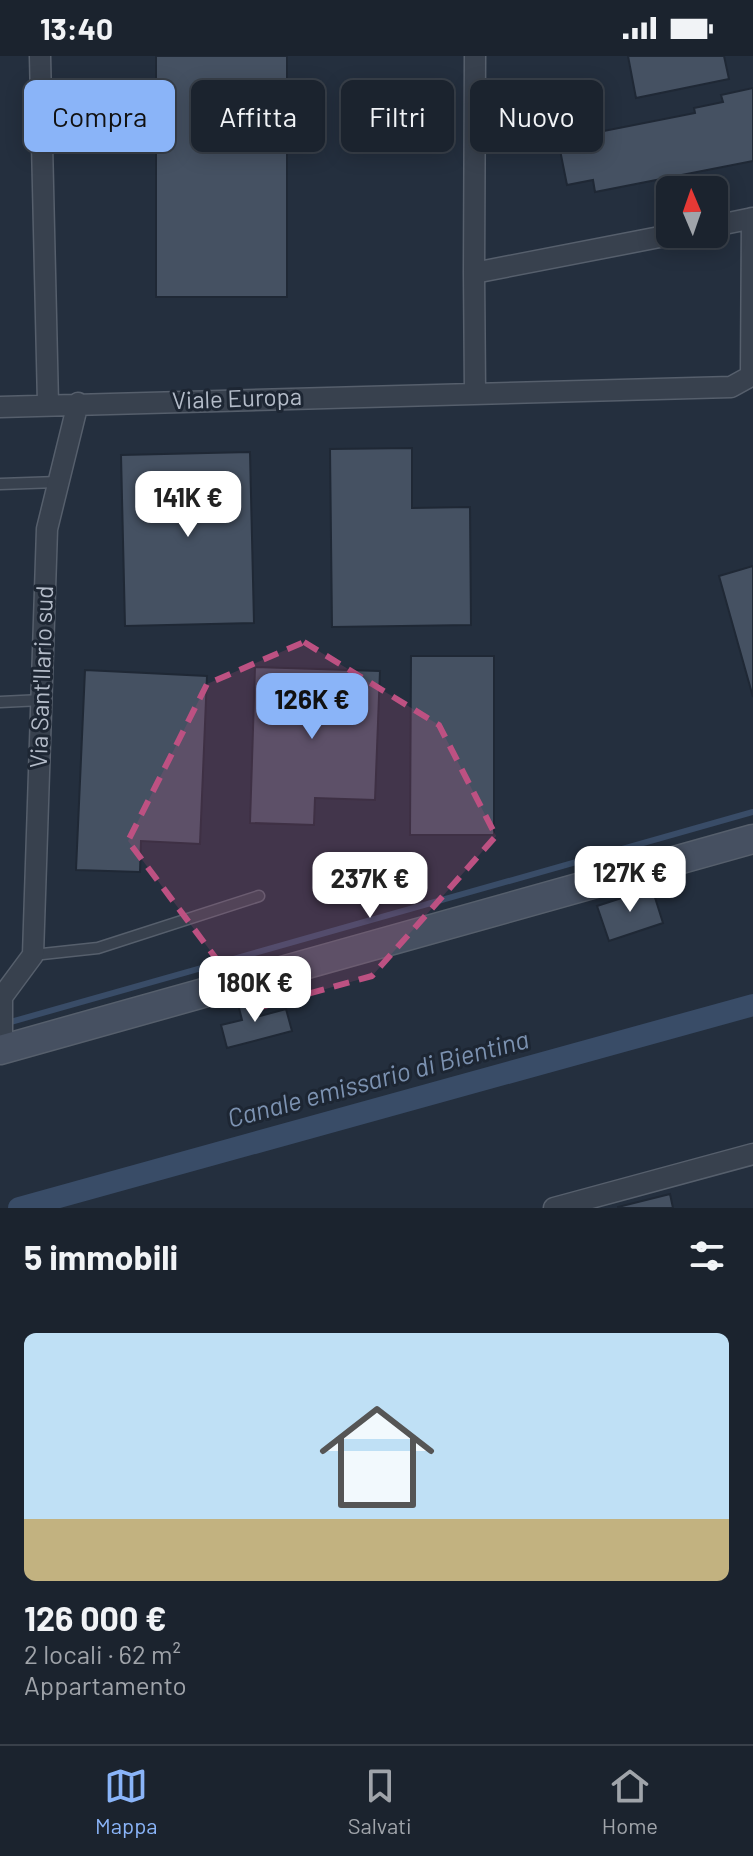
<!DOCTYPE html>
<html lang="it">
<head>
<meta charset="utf-8">
<style>
  :root { --surface:#1b232e; --page:#282f3a; --text:#f1f3f6; --muted:#a0a4aa; --line:#39404a; --accent:#8ab4f8 }
  body { margin:0; font-family:Barlow,sans-serif; background:var(--page); color:var(--text); height:100vh; display:flex; flex-direction:column; font-size:30px; white-space:nowrap }
  * { box-sizing:border-box; margin:0 }
  p { font-size:26px; color:var(--muted) }
  .icon { flex:none; width:44px; height:44px; fill:none; stroke:currentColor; stroke-width:2; stroke-linecap:round; stroke-linejoin:round }
  .map { position:relative; height:1152px; overflow:hidden }
  .drawer { display:flex; flex-direction:column; background:var(--surface); flex:1 }
  .drawer>* { flex:none }
  .hud { position:absolute; left:24px; top:24px; width:706px; height:72px; display:flex; gap:16px }
  .needle { width:52px; rotate:358deg }
  .fabs { position:absolute; left:656px; top:120px; display:grid; gap:16px }
  .fabs a { display:grid; place-items:center; width:72px; height:72px; border-radius:12px; background:var(--surface); box-shadow:0 4px 20px #0003,0 0 0 2px var(--line); font-size:40px }
  .price { position:absolute; translate:-50% -68px; padding:0 18px; border-radius:16px; background:#fff; color:#222; font-size:26px; line-height:52px; filter:drop-shadow(0 2px 4px #0008) }
  .price::after { content:''; position:absolute; left:50%; top:48px; width:24px; height:18px; margin-left:-12px; background:inherit; clip-path:polygon(0 0,100% 0,50% 100%) }
  .price.selected { background:var(--accent); color:#111 }
  ul { padding:0; list-style:none }
  li { display:grid; align-content:center; gap:16px; height:424px; padding:0 24px }
  li span { display:grid; place-items:center; height:248px; border-radius:12px; color:#555 }
  li>.icon { margin-inline-start:auto }
  span .icon { width:144px; height:144px; fill:#fffc; stroke-width:1 }
  li b { font-size:34px }
  h2 { display:flex; justify-content:space-between; align-items:center; height:96px; padding:0 24px; font-size:34px }
  .chip { padding:0 28px; border-radius:12px; background:var(--surface); box-shadow:0 4px 20px #0003,0 0 0 2px var(--line); font-size:28px; line-height:72px }
  .chip.selected { background:var(--accent); color:#111 }
  .status { display:flex; justify-content:space-between; align-items:center; height:56px; padding:0 40px; background:var(--surface); direction:ltr }
  .status svg { height:22px; fill:currentColor }
  .tabs { display:flex; justify-content:space-around; align-items:center; height:112px; border-top:2px solid var(--line); background:var(--surface); font-size:22px; color:var(--muted) }
  .tabs a { display:grid; justify-items:center; gap:4px }
  .tabs .selected { color:var(--accent) }
  .map>svg:first-child { display:block }
</style>
</head>
<body>
<div class="status"><b>13:40</b><svg viewBox="0 0 49 12"><path d="M0 12V9h3v3zM5 12V6h3v6zM10 12V3h3v9zM15 12V0h3v12zM26 1h20v11H26zM47 4h2v5h-2z"/></svg></div>
<div class="map">
<svg width="753" height="1152" viewBox="0 0 753 1152">
  <rect width="100%" height="100%" fill="#242f3e"/>
  <g fill="none" stroke-linecap="round" stroke-linejoin="round">
    <path stroke="#394c67" stroke-width="6" d="M7,967L753,756"/>
    <path stroke="#394c67" stroke-width="22" d="M19,1152L753,949"/>
  </g>
  <path fill="#455162" stroke="#1f2835" stroke-width="2" d="M156,0H287V241H156Z
    M628,0H724L729,23L636,42Z
    M753,32V105L595,136L593,124L567,129L558,84L695,57L694,52L723,46L721,39Z
    M412,392V452L470,451L471,569L332,571L330,393Z
    M250,396L254,567L125,570L121,399Z
    M753,510V641L719,520Z
    M411,600H494V779H410Z
    M255,611L380,615L375,744L315,742L314,769L250,767Z
    M85,614L207,620L200,788L141,785L140,816L76,814Z
    M652,832L663,867L609,885L597,850Z
    M255,939L260,960L286,953L292,975L227,992L221,969L242,964L237,944Z
    M670,1138L673,1152H618V1151Z"/>
  <g fill="none" stroke-linecap="round" stroke-linejoin="round">
    <defs>
      <path id="lane" d="M0,428L58,426
        M0,646L42,644
        M33,899L98,892L259,840"/>
      <path id="street" d="M40,0L48,348
        M714,170L753,162
        M474,217L475,0
        M475,336L474,217L675,178
        M0,351L731,331L751,320L752,162
        M2,993V941L33,899L47,473L78,347
        M554,1152L753,1098"/>
      <path id="secondary" d="M0,994L753,783"/>
    </defs>
    <use href="#lane" stroke="#565f6c" stroke-width="13"/>
    <use href="#street" stroke="#565f6c" stroke-width="23"/>
    <use href="#secondary" stroke="#565f6c" stroke-width="31"/>
    <use href="#lane" stroke="#38414e" stroke-width="10"/>
    <use href="#street" stroke="#38414e" stroke-width="20"/>
    <use href="#secondary" stroke="#465061" stroke-width="28"/>
  </g>
  <path fill="#bd5182" fill-opacity="0.2" stroke="#bd5182" stroke-width="6" stroke-dasharray="16 10" stroke-linejoin="round" d="M304,586L439,669L496,780L372,920L254,953L128,785L207,628Z"/>
  <g text-anchor="middle" stroke-width="6" stroke-linejoin="round" paint-order="stroke">
    <g font-size="24" fill="#b4bcc9" stroke="#1d2633">
      <text transform="translate(237 343) rotate(-2)" y="8">Viale Europa</text>
      <text transform="translate(42 621) rotate(-88)" y="8">Via Sant'Ilario sud</text>
    </g>
    <g font-size="26" font-style="italic" fill="#7c92b1" stroke="#1d2633">
      <text transform="translate(378 1023) rotate(-15)" y="9">Canale emissario di Bientina</text>
    </g>
  </g>
</svg>
<div class="fabs">
<a><svg class="needle" viewBox="-14 -14 28 28"><path d="M0-13l5 13h-10z" fill="#e53935"/><path d="M0 13l5-13h-10z" fill="#a0a4aa"/></svg></a>
</div>
<b class="price" style="left:188px;top:483px">141K €</b>
<b class="price selected" style="left:312px;top:685px">126K €</b>
<b class="price" style="left:630px;top:858px">127K €</b>
<b class="price" style="left:370px;top:864px">237K €</b>
<b class="price" style="left:255px;top:968px">180K €</b>
<div class="hud">
<a class="chip selected">Compra</a>
<a class="chip">Affitta</a>
<a class="chip">Filtri</a>
<a class="chip">Nuovo</a>
</div>
</div>
<section class="drawer">
<h2>5 immobili<svg class="icon" aria-label="filters" viewBox="0 0 24 24"><path d="M4 7h16M4 17h16"/><circle cx="9" cy="7" r="2"/><circle cx="15" cy="17" r="2"/></svg></h2>
<ul>
<li><span style="background:linear-gradient(#bfe0f5 75%,#c2b280 0)"><svg class="icon" aria-label="home" viewBox="0 0 24 24"><path d="M3 11l9-7 9 7M6 9v11h12V9"/></svg></span><div><b>126 000 €</b><p>2 locali · 62 m²</p><p>Appartamento</p></div></li>
</ul>
</section>
<nav class="tabs">
<a class="selected"><svg class="icon" aria-label="map" viewBox="0 0 24 24"><path d="M3 6l6-2 6 2 6-2v14l-6 2-6-2-6 2zM9 4v14M15 6v14"/></svg>Mappa</a>
<a><svg class="icon" aria-label="saved" viewBox="0 0 24 24"><path d="M7 4h10v16l-5-4-5 4z"/></svg>Salvati</a>
<a><svg class="icon" aria-label="home" viewBox="0 0 24 24"><path d="M3 11l9-7 9 7M6 9v11h12V9"/></svg>Home</a>
</nav>
</body>
</html>
